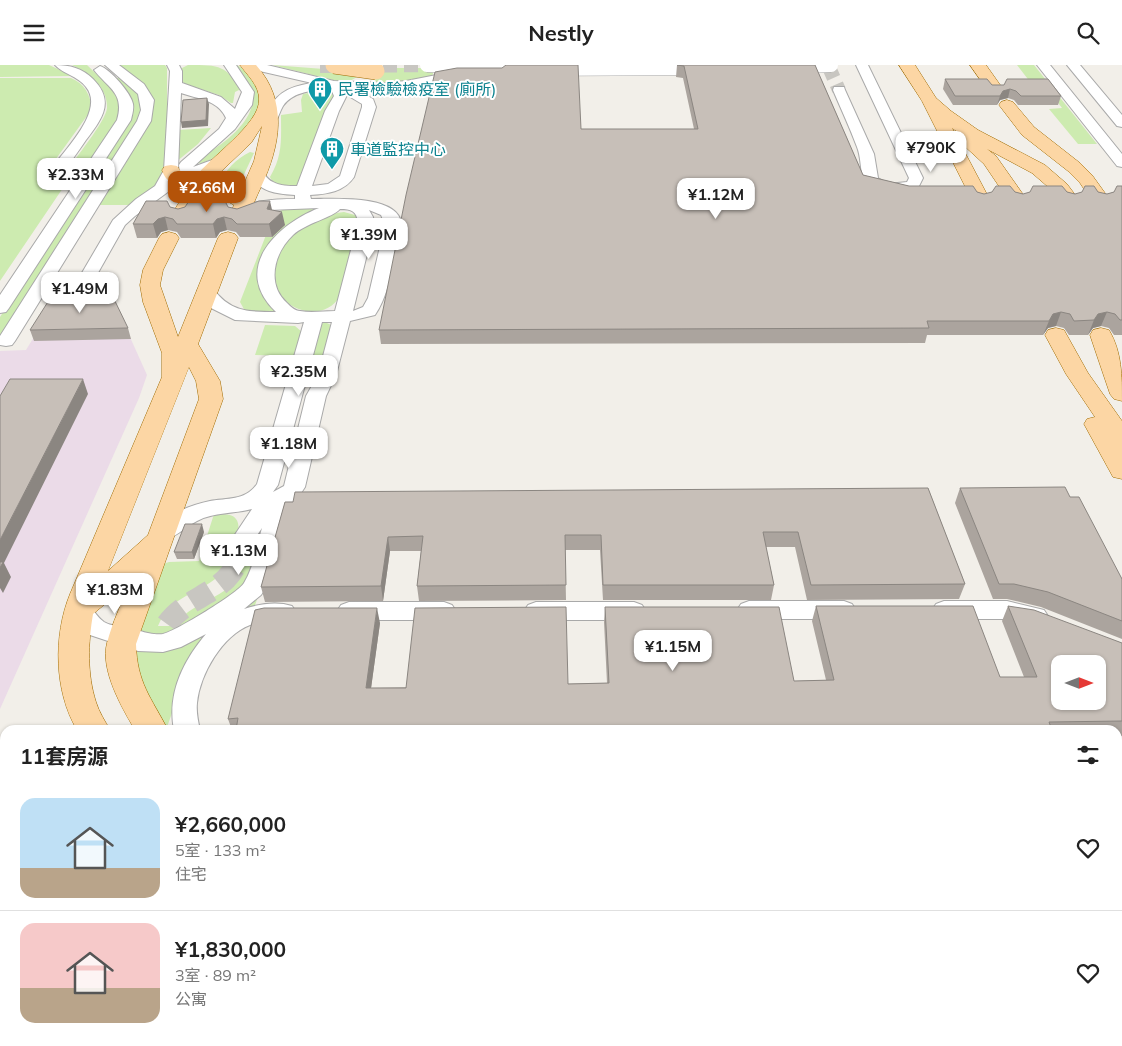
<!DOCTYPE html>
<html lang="zh">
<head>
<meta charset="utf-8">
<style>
  :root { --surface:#fff; --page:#f6f6f6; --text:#222; --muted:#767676; --line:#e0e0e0; --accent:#b45309 }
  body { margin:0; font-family:Mulish,"Noto Sans SC",sans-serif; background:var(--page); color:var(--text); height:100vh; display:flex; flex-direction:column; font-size:19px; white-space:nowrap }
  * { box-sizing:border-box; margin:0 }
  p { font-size:16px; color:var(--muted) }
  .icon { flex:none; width:28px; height:28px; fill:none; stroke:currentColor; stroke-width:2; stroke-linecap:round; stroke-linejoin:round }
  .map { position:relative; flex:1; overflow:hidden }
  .panel { position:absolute; left:0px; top:660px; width:1122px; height:321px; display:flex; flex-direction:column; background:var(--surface); border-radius:15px 15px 0 0; box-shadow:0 1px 4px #0004 }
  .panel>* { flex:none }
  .needle { width:32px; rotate:90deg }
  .buttons { position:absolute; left:1051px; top:590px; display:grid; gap:10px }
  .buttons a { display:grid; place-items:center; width:55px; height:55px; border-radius:10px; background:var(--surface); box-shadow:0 1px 4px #0004; font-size:25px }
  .price { position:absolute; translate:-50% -42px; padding:0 11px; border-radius:10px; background:#fff; color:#222; font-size:16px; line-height:32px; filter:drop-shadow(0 1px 2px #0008) }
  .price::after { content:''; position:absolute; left:50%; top:30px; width:15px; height:11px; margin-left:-8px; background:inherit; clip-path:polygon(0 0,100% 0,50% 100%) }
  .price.current { background:var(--accent); color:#fff }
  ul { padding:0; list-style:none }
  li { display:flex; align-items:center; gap:15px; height:125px; padding:0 20px }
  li+li { border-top:1px solid var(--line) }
  li span { display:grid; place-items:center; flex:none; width:140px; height:100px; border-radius:15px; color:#555 }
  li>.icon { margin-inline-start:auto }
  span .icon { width:60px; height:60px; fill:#fffc; stroke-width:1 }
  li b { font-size:21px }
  h2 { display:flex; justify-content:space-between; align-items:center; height:60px; padding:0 20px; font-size:21px }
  header { display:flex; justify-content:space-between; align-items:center; height:65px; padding:0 20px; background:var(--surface); font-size:22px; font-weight:700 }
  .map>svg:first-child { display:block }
</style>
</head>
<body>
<header><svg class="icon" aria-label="menu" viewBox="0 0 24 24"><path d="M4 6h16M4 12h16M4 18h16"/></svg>Nestly<svg class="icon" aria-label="search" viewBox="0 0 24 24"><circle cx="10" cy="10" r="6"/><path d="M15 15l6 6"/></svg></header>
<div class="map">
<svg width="1122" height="981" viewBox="0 0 1122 981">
  <rect width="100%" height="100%" fill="#f2efe9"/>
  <path fill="#ebdbe8" d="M53,241H116L147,310L139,333L0,644V286L26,285Z"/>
  <path fill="#c7c7b4" d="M0,770L5,773V976H1118V921L1122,925V981H0Z"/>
  <path fill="#cdebb0" d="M0,0H49L73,11L0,12Z
    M72,0H87L111,23L120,38L121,46L116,56L82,107L65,108C74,95 106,56 107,43C108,22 88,8 72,0Z
    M116,0H165L167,3V105L161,117L133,140H95L147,56L143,19Z
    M188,0C221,0 225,0 243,27L239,25L235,27L233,38H231L219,30L185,19L182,16V3Z
    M236,0C243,2 249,8 253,15C257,22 260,32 259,41C256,58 215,101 197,98C199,92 206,90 211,86C230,74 258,51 252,26C249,15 240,10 236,0Z
    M272,0L337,5L359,11L348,17H341Z
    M1017,0H1034L1097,79H1078L1049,44L1062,43L1046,22H1034Z
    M384,3H434L432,13L413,17L375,19L373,16L374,12Z
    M121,12C138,25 145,29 140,53L0,273V252L127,57C132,34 133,30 114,14Z
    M0,13H71C85,19 90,29 92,44L40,116L67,117L0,216Z
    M323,25H330L337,29L300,122C290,121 274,123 270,112C283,90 281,74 281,50L302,47L301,35L303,29Z
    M211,63L198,79L176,97L178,65Z
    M250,87L254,88L240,118L236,124L219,120C225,105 236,94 250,87Z
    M285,144H324L285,165L267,235L280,250L245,246L240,237L273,152L277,147Z
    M344,147L355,150L359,153L340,231C323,261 274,244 273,211C272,207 275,201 277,196C281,182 289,172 301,164C313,155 330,148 344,147Z
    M325,257L331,260L326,291L309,292L320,260Z
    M265,260L295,261L302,267L295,291L255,290Z
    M214,449C221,449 232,448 236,454C245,465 228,503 219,511C197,530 171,530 158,561H175C190,538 217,536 234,517C245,504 246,489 253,474C256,466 264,459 269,452L248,520L167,571L137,568L163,499L169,497L199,496Z
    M259,529L254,543L184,614L166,665L152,648L130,584Z"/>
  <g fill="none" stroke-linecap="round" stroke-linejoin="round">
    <path stroke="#c8c6c1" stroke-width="14" stroke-dasharray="14 7" stroke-linecap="butt" d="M828,0L839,25
      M320,1L449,0"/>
    <path stroke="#c8c6c1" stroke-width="22" stroke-dasharray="22 11" stroke-linecap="butt" d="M167,559C185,534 215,530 231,508C239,497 241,483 245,471"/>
    <defs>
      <path id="minor" d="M55,0C70,0 82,3 93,14C116,37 101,55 86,75C78,87 69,99 61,110H51L49,107C62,87 106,46 86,22C78,11 63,9 55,0Z
        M105,0H119L144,19L154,35L151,56L15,276L12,280L6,281L0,280V271L137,56L141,45L138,29Z
        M167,0H179L182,6V18L221,32L235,44L242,27L224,0H236L254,27L252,40L235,64L193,102L223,91L228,92L230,95L228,98L197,111L198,113L196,116H186L172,124L135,151L125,160L90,222H78L76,218L113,155L136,134L155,121L164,105L170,6ZM181,28C198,34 218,35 226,53L219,64L181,97L179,100L180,108L176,110L178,105Z
        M244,0H267L334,16L385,18L406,16L462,5L468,9L462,13L398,25L355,24L373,34L376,42L354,112C344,127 327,129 310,130L311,134C331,134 398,129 401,158C402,168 396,182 394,192C390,213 387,232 375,250L350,256L336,310L326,331L305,422L288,448L272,506L265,524L261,530L244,544C259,539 277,536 292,541L296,547L292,553C279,557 264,554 250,560C222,571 200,609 197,638C196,647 198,656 200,665H174C167,629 183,596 206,569L181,582L163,587L138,586L87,569L67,544L71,538C92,531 90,547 104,557C107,559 112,560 116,561L119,556L127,553L135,556L140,566C146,568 157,570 163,569C176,566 238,528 244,518C254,502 257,480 262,463L253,476L245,479L237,476L234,471L252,444C234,449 214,447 197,456C183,463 172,478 155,473L152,468C163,450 191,440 210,436C228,433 245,436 257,419L304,257L298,258L235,255L207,241L197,226L200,222H212C229,247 248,247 276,247C231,204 276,160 319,143L269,145L241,153L236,151L233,148C242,135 281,134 295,134V130C277,129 259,127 251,110L253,107C265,104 264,113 273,117C280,121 289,121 297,121L325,46L334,31L331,24C315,25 293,26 283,41C280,46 279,51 276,56H266L264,53C275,29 286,22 312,18L246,3ZM347,30L362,39V42L340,111L328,119L312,121L339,46ZM340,144C351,144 357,146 358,158L335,246C324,246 311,248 300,246C295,246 291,242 287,238C266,219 274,188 293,170C306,158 332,153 340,144ZM369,145L381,150L385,160L368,233L363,242L353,246L374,161L373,152ZM322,257H332L318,310L306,331L284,421L273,427L278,420Z
        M856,0H868L923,113L918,123C901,129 872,133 863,112C860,102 861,92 857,82C850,63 841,44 833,25L834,22H844L845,25L874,89L878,113L888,119L907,117L909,113Z
        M1037,0H1050L1122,89V102L1117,101Z
        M1067,0H1080L1122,50V62L1117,61Z
        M100,1C110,4 131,28 133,39C134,45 132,50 131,55L9,243L6,247L0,248V230L117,55C125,28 108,23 94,5Z
        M749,536H844L852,539L856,545L852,551L844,554H749L741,551L737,545L741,539Z
        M944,536H1007L1044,545L1048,551L1044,557L1036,560L1007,554H944L936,551L932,545L936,539Z
        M349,537H444L452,540L456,546L452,552L444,555H349L341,552L337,546L341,540Z
        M536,537H634L642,540L646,546L642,552L634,555H536L528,552L524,546L528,540Z"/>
      <path id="primary" d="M240,0H256C289,37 280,81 261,122C256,132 252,144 246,153L239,155L232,153L230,149L234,140L220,132L204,128L188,153L181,155L174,153L172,149L188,123C175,120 166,118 162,105L165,101L171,100L177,101L184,111L194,114C207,94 261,59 259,34C259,20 247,10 240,0ZM262,61L254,96L240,128L232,124L209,118L251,78Z
        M899,0H915L936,33L951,46L978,65L1045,100L1067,119L1079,135L1077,139L1070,141L1063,139L1054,127L1032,108L987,84L996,91L1027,135L1025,139L1018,141L1011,139L984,99L960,77L966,73L952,63L990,135L988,139L981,141L974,139L922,36Z
        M970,0H986L1003,24L1001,27H989Z
        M1007,35L1013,37L1034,62L1080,98L1092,110L1110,135L1108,139L1101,141L1094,139L1080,118L1068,106L1022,70L999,40L1001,37Z
        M169,167L176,169L179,173L163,205L160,220L178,272L218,173L221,169L228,167L235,169L238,173L198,279L220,316L223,334L136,579C137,618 151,632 168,665H135C122,643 100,605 107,578C112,558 122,538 129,519L93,549C88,578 87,609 96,637C99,647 105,656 110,665H77C54,626 53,571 70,529L162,312V288L143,237L140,220L143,205L159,173L162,169ZM189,302L196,316L199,334L148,470L108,506Z
        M1056,263L1064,265L1088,308L1122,356V414L1113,412L1084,359L1087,354L1095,352L1066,309L1045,270L1048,265Z
        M1101,263L1109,265C1122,287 1122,311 1122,336L1114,334L1110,329L1090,270L1093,265Z
        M1118,746H1122V776H1118Z
        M1118,860L1122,862V900L1118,898Z"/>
    </defs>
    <use href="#minor" stroke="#a9a9a9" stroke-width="2"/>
    <use href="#primary" stroke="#a06b00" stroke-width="1"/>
    <use href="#minor" fill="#fff" fill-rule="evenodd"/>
    <use href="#primary" fill="#fcd6a4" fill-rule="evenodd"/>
    <defs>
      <path id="minor-bridge" d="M427,0L522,4L708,3
        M785,2L831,0"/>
      <path id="primary-bridge" d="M334,0L376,6"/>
    </defs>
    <use href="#minor-bridge" stroke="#a9a9a9" stroke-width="15" stroke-linecap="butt"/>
    <use href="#primary-bridge" stroke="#a06b00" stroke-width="18" stroke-linecap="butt"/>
    <use href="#minor-bridge" stroke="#fff" stroke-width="14"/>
    <use href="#primary-bridge" stroke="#fcd6a4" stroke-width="17"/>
  </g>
  <path fill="#aba49e" d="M677,0H815L863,110L909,121L977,127L984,129L1015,127L1023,129L1067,127L1075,129L1098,127L1107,129L1114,127L1122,121V270H1114L1109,263L1101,261L1093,263L1088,270H1069L1064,263L1056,261L1048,263L1043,270H927L925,278L381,279L379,265L581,64H694L683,13L676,12Z
    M945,14L1061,31L1058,40H1018L1014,35L1008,33L1000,35L997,40H953L943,24Z
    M170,142L178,144L228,142L237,144L272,145L285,160L272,172H240L236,167L227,165L220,167L216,173H181L177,167L168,165L161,167L157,173H137L133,159Z
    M128,263L131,274L34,276L30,265Z
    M928,423L965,519L959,534L807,535L795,482H766L774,520L771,535H603L600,485H565L566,535L419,536L417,521L421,486H390L383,536L265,537L261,522L285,437Z
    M960,423L1070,432L1122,514V574L1041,542L1007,534H993L955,438Z
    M204,467L194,494H177L174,487Z
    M816,541L1000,612H1024L1002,556L1008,541L1122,578V671H1118V665H232L228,654L380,558L371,623L607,618L604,557L605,542L794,616L826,615L812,556Z"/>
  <path fill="#8b8681" d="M1010,24L1008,33L1000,35L997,40L1000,31L1003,26Z
    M207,33L209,39L208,61L182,63L181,57Z
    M270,136L273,149L267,144Z
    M282,147L285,160L272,172L269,159Z
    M165,152L168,165L161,167L157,173L153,159L158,154Z
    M224,152L227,165L220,167L216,173L213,159L217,154Z
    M1061,247L1056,261L1048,263L1043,270L1049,256L1053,249Z
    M1107,247L1101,261L1093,263L1088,270L1094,255L1098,249Z
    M83,314L88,329L4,498L11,512L3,528L0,523V475Z
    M202,459L204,467L194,494L192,487Z
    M388,472L390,486L383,536L381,521Z
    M377,543L380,558L369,638L366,623Z"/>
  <path fill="#c7bfb8" stroke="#8b8681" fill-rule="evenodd" d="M506,0H578L581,64H698L684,1L677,0H815L863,110L909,121H973L977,127L984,129L992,127L996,121H1010L1015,127L1023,129L1030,127L1033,121H1062L1067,127L1075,129L1082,127L1085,121H1094L1098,127L1107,129L1114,127L1117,121H1122V255H1120L1115,249L1107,247L1098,249L1094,255L1074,256L1070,249L1061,247L1053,249L1049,256H927L929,263L379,265L406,130L435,7L457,3H502Z
    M945,14H987L992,20H1004L1007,14H1048L1061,31H1021L1016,26L1010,24L1003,26L1000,31H955Z
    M207,33L206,55L181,57L183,35Z
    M146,136H167L170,142L178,144L185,142L189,136H225L228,142L237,144L259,136H270L267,144L282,147L269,159H237L232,154L224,152L217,154L213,159H177L173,154L165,152L158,154L153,159H133Z
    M51,232H113L128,263L30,265Z
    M10,314H83L0,475V331Z
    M1065,422L1070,432H1079L1122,514V556L1048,527L1014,519H999L960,423Z
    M928,423L965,519L811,520L798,467H763L774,520H603L601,470H565L566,520L417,521L423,471L388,472L381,521L261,522L285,437H293L295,427Z
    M185,459H202L192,487H174Z
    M0,497H3L0,503Z
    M816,541H973L1000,612H1037L1008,541L1034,545L1122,578V656L1049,657L1052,665H830V663L663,665H236L238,653L228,654L255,545L264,543H377L366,623H406L415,543L566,542L568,619L609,618L605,542H779L794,616L834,615ZM1060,599H1098V636H1060Z"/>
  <defs>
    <symbol id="building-pin" viewBox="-11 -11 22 30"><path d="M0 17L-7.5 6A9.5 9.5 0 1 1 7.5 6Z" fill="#0f9aa8" stroke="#fff"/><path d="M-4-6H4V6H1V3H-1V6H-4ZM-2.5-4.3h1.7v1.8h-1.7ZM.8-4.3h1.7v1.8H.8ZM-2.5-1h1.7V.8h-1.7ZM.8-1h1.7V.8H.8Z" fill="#fff"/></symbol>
  </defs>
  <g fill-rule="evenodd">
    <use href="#building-pin" x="306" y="10" width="28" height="38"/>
    <use href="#building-pin" x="318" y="70" width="28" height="38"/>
  </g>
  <g text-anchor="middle" stroke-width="4" stroke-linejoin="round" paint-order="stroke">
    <g font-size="16" fill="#0d838f" stroke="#fff" text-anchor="start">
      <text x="338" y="30">民署檢驗檢疫室 (廁所)</text>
      <text x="350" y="90">車道監控中心</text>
    </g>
  </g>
</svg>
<div class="buttons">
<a><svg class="needle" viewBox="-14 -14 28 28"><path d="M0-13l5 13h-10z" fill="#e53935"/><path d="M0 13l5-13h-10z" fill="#767676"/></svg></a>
</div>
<b class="price" style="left:931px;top:108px">¥790K</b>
<b class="price" style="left:76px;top:135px">¥2.33M</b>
<b class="price current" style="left:207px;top:148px">¥2.66M</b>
<b class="price" style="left:716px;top:155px">¥1.12M</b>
<b class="price" style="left:369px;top:195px">¥1.39M</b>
<b class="price" style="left:80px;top:249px">¥1.49M</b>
<b class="price" style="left:299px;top:332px">¥2.35M</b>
<b class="price" style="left:289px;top:404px">¥1.18M</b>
<b class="price" style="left:239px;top:511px">¥1.13M</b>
<b class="price" style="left:115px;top:550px">¥1.83M</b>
<b class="price" style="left:673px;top:607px">¥1.15M</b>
<section class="panel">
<h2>11套房源<svg class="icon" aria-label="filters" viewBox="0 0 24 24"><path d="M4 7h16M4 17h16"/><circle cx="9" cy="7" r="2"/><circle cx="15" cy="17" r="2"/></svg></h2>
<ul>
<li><span style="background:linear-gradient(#bfe0f5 70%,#b9a48a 0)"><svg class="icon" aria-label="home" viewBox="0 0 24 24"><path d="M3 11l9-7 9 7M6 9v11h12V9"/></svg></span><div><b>¥2,660,000</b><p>5室 · 133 m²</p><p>住宅</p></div><svg class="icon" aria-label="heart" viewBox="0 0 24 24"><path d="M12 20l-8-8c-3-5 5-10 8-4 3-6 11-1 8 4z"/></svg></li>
<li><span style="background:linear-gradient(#f6c9c9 65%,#b9a48a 0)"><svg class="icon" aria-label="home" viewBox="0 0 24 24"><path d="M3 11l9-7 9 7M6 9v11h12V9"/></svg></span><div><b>¥1,830,000</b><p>3室 · 89 m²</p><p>公寓</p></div><svg class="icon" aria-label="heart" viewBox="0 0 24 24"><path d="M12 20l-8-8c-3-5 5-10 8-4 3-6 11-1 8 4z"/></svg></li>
</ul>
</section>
</div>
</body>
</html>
